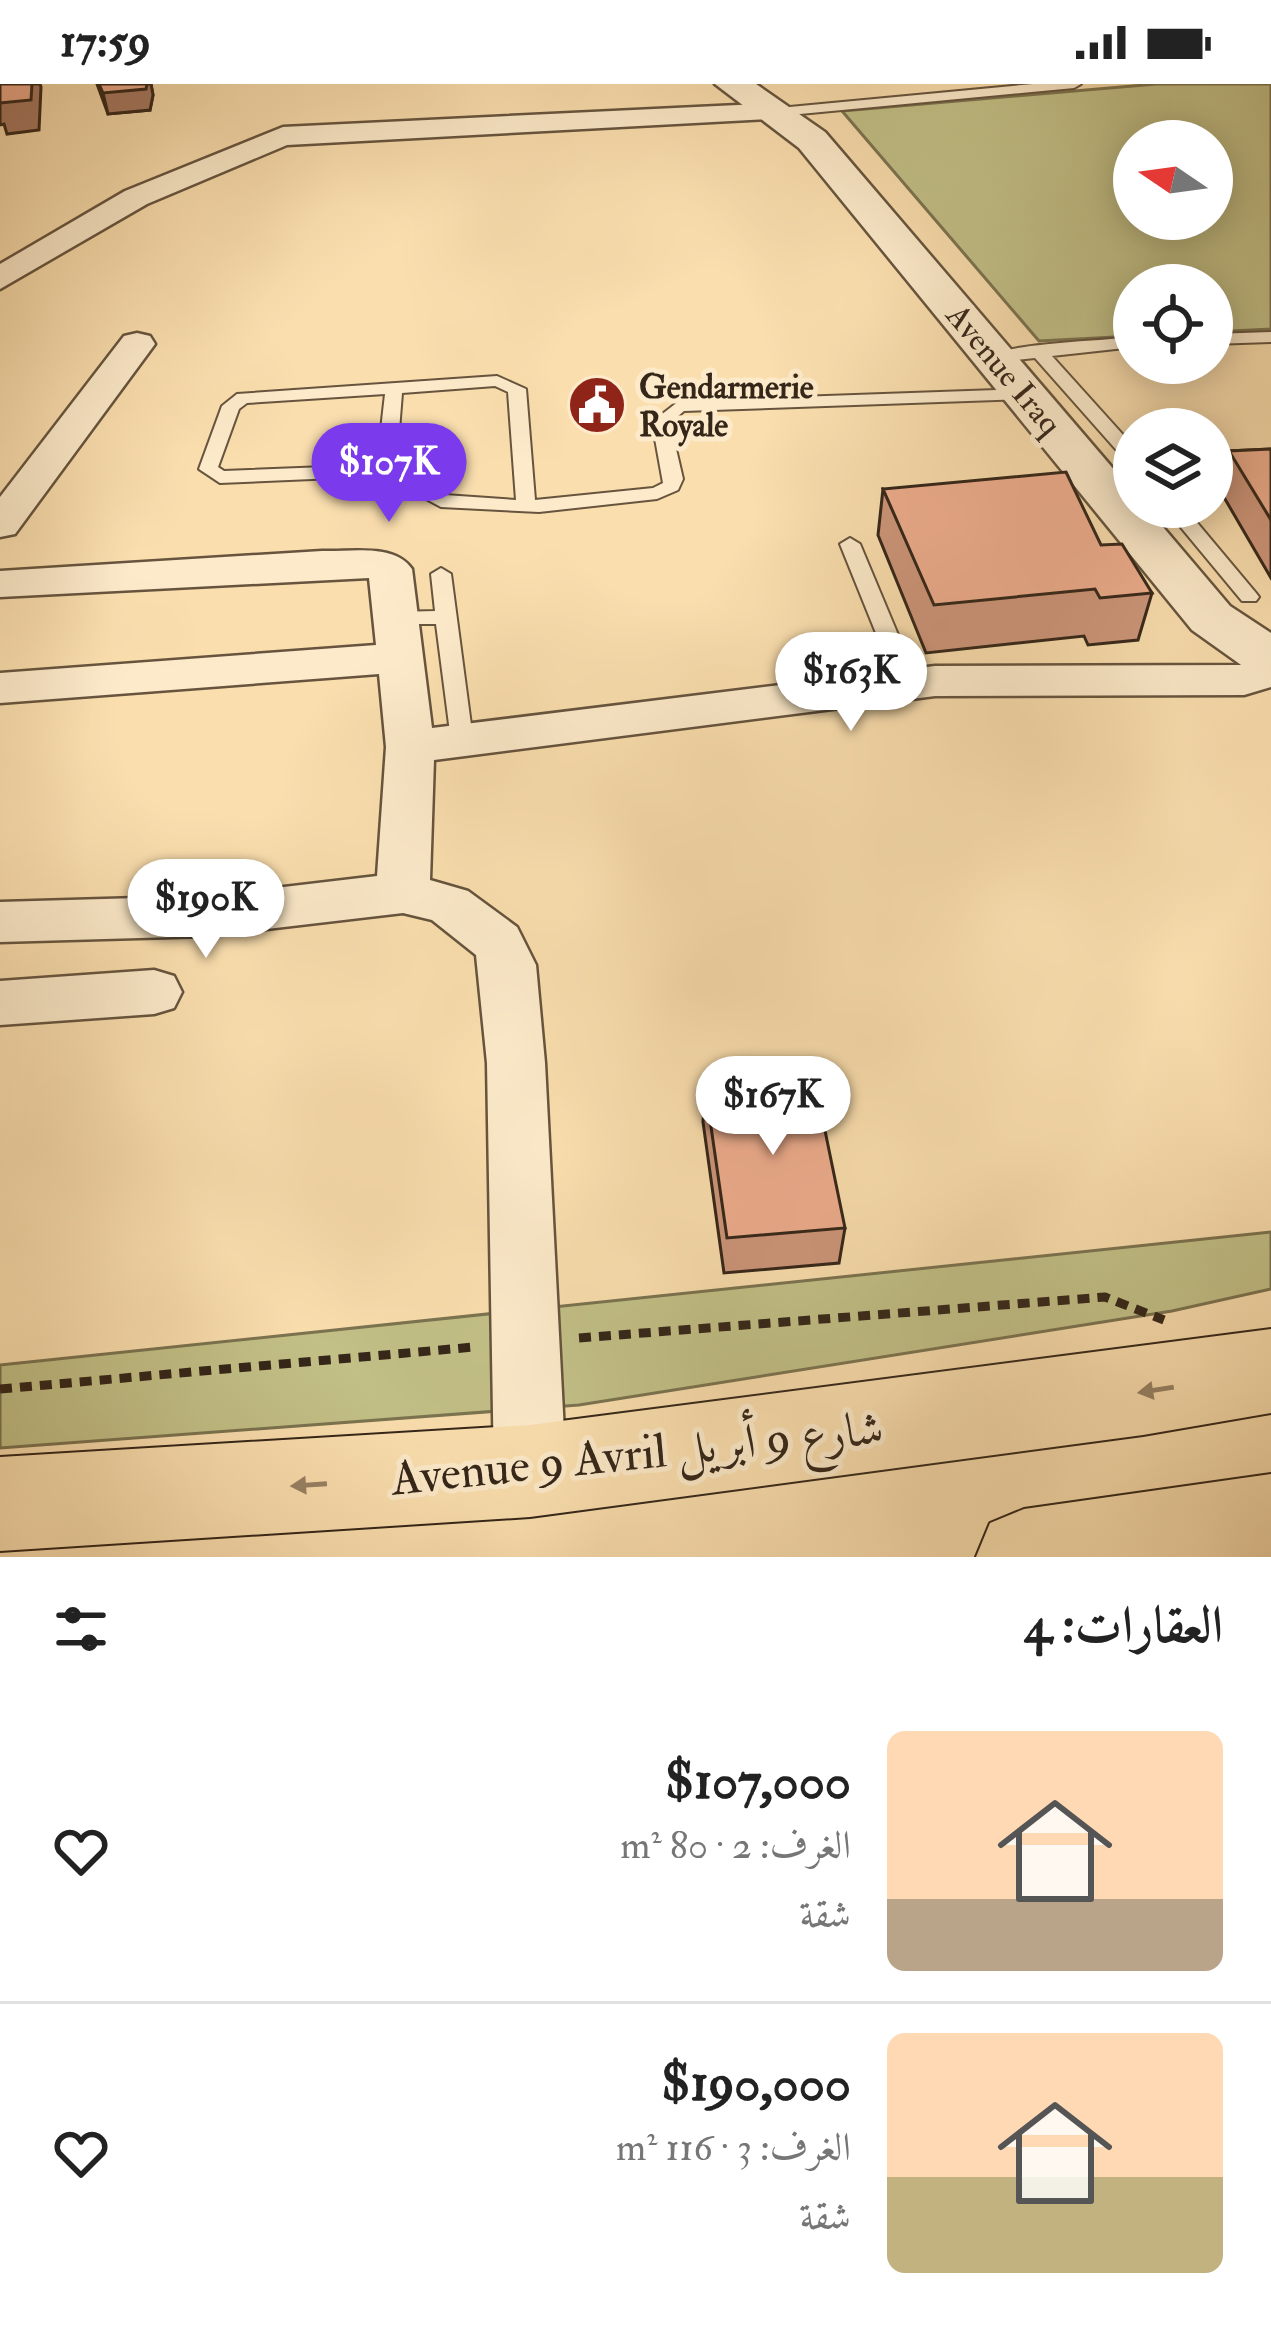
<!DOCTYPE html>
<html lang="ar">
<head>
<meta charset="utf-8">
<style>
  :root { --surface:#fff; --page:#f2f2f2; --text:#222; --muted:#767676; --line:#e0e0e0; --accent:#7c3aed }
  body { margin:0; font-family:"IM FELL Double Pica",Amiri,serif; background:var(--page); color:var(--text); direction:rtl; height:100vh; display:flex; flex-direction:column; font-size:45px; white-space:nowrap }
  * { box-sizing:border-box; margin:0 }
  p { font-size:39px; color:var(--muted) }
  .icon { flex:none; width:66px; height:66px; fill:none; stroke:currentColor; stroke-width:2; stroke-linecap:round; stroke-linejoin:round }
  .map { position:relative; height:1473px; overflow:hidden; direction:ltr }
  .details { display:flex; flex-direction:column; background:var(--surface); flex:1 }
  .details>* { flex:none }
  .needle { width:78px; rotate:283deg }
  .buttons { position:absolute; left:1113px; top:36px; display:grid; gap:24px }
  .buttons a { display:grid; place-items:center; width:120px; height:120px; border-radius:50%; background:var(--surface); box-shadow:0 6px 30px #0003; font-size:60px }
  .price { position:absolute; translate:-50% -102px; padding:0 27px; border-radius:42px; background:#fff; color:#222; font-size:39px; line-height:78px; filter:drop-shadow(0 3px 6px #0008) }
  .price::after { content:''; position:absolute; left:50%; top:72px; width:36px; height:27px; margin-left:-18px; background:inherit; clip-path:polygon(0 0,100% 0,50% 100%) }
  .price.active { background:var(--accent); color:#fff }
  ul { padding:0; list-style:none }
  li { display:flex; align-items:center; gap:36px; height:300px; padding:0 48px }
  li+li { border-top:3px solid var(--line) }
  li span { display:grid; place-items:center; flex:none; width:336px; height:240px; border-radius:18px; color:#555 }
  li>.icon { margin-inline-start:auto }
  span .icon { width:144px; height:144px; fill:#fffc; stroke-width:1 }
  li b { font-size:51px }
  h2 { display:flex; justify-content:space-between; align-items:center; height:144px; padding:0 48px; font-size:51px }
  .status { display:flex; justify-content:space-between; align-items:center; height:84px; padding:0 60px; background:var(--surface); direction:ltr }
  .status svg { height:33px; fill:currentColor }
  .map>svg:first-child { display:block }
</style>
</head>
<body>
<div class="status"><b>17:59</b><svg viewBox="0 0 49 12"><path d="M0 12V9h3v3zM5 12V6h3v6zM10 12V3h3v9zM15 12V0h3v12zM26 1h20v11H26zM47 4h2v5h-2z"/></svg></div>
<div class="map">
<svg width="1271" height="1473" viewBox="0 0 1271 1473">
  <rect width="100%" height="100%" fill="#fadeae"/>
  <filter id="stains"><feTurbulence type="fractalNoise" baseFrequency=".00167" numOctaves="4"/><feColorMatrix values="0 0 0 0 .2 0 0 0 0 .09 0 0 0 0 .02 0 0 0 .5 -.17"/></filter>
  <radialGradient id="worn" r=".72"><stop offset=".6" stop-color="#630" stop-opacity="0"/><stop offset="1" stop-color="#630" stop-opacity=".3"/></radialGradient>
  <path fill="#c2c087" stroke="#7b7350" stroke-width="3" fill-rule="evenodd" d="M1156,0H1271V245L1212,248V201H1134V252L1039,257L842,27ZM1212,57V135H1134V57Z
    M1271,1148V1205L1172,1227L579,1321L0,1364V1281Z"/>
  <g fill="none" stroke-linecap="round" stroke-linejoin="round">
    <defs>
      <path id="service" d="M1033,0H1081L1074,4L779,32L772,28L779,24Z
        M1271,248V258L1212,260V250Z
        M1134,253V263L1052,272L1134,363V380L1127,378L1035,274L996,278L987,273C1010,259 1101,257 1134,253Z
        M497,292L526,305L535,416L653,404L663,399L652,338L679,317L1026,305L1035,310L1026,315L684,327L670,339L683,395L678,406L657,415L539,428L441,423L383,392L220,399L199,385L222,322L237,310ZM495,302L508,308L516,416L445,411L396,384L402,309ZM385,310L377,381L224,387L218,383L239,325L247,319Z
        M1271,367V379L1212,380V368Z
        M1164,423H1184L1256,509L1259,513L1256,517H1242Z
        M850,454L860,460L919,601L916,606H900L897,601L840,460Z
        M441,484L451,490L473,656L462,664L451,656L436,540H397L387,534L397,528L435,527L431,490Z"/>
      <path id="minor" d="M779,19L793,28L789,34L287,61L147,120L0,205V180L125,107L283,43Z
        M137,249L150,252L155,260L15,450L0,453V413L124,252Z
        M322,467C351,468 394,459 412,485L432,644L935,582L1240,581L1271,571V603L1244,611L935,612L434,676L430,796L468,807L517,843L536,881L545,979L566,1387L555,1412L530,1423L505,1412L494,1387L487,979L476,871L432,836L403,829L208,852L0,858V818L208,812L377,792L386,663L379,590L0,619V589L376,561L369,494L0,513V487Z
        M154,886L174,892L182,908L174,924L154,930L0,941V897Z"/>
      <path id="tertiary" d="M715,0H756L825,48L1134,409V423H1146L1230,522L1271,549V593L1251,588L1192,546L799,64Z"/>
      <path id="trunk" d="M1271,1245V1329L1143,1351L530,1433L0,1467V1373L530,1341Z
        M1271,1390V1473H976L990,1439L1024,1425Z"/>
    </defs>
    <use href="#service" stroke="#66543e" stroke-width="4"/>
    <use href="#minor" stroke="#66543e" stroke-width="5"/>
    <use href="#tertiary" stroke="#66543e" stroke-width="5"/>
    <use href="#trunk" stroke="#342619" stroke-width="4"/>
    <path stroke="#342619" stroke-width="9" stroke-dasharray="12 8" stroke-linecap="butt" d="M579,1254L1105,1213L1164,1236
      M0,1305L474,1263"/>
    <use href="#service" fill="#fceaca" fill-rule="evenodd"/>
    <use href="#minor" fill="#fceaca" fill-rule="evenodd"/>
    <use href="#tertiary" fill="#fceaca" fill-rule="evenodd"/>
    <use href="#trunk" fill="#fadeae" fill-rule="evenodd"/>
  </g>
  <path fill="#cd957a" stroke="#342619" stroke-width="3" d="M97,0H151L153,11L150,26L108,30Z
    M1271,365V494L1218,403L1229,367Z
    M883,405L1101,461L1152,509L1138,556L1088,561L1084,552L926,569L878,451Z
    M705,1001L845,1144L839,1179L724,1189L703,1038Z"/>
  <path fill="#a77963" stroke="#342619" stroke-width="3" d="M32,0H40L41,3L39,46L7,50L4,40L0,41V19Z
    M147,0H151L153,11L150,26L108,30L103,9Z"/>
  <path fill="#eead8e" stroke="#342619" stroke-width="3" d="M0,0H32L31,16L0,19Z
    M99,0H147L146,5L103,9Z
    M1271,365V436L1229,367Z
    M1066,388L1101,461L1122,460L1152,509L1100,514L1095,505L934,521L883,405Z
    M814,993L845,1144L727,1154L705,1001Z"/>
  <defs><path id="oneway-solid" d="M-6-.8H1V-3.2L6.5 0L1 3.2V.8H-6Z" transform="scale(3)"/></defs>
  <g fill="#978264">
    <use href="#oneway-solid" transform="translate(1156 1306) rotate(171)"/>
    <use href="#oneway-solid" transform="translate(309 1401) rotate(176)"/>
  </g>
  <defs>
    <symbol id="civic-disc" viewBox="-11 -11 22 22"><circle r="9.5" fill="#8f2418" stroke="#fceaca"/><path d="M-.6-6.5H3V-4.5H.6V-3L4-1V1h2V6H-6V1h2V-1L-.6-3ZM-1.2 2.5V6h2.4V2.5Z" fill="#fff"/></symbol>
  </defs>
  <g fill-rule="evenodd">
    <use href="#civic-disc" x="564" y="288" width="66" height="66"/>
  </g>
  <g text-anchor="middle" stroke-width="10" stroke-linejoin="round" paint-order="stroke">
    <g font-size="33" fill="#342619" stroke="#fceaca">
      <text transform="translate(1005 285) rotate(50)" y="12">Avenue Iraq</text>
    </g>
    <g font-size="33" font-weight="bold" fill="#342619" stroke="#fceaca" text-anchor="start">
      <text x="639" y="314">Gendarmerie<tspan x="639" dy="38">Royale</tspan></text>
    </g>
    <g font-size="48" fill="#342619" stroke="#fceaca">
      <text transform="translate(637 1368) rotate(-6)" y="17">Avenue 9 Avril شارع 9 أبريل</text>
    </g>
  </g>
  <rect width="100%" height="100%" filter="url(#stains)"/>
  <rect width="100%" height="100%" fill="url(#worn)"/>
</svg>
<div class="buttons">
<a><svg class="needle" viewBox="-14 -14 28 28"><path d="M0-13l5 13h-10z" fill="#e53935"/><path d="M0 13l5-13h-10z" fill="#767676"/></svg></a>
<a><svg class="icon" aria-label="locate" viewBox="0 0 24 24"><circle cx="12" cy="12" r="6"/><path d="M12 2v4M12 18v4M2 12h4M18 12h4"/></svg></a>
<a><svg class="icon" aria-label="layers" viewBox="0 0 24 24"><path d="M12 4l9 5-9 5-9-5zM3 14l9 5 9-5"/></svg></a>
</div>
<b class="price active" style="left:389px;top:441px">$107K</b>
<b class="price" style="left:851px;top:650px">$163K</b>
<b class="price" style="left:206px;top:877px">$190K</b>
<b class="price" style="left:773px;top:1074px">$167K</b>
</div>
<section class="details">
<h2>العقارات: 4<svg class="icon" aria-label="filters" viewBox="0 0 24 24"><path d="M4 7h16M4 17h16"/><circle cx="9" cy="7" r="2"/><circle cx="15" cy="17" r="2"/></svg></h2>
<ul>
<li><span style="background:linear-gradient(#ffd9b3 70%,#b9a48a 0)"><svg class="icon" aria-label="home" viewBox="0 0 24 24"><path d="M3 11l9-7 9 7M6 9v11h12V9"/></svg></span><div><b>$107,000</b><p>الغرف: 2 · 80 m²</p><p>شقة</p></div><svg class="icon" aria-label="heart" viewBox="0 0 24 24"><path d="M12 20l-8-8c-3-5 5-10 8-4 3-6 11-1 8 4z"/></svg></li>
<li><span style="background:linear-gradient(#ffd9b3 60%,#c2b280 0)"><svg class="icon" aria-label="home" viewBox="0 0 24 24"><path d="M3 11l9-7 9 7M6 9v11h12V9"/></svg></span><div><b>$190,000</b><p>الغرف: 3 · 116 m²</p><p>شقة</p></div><svg class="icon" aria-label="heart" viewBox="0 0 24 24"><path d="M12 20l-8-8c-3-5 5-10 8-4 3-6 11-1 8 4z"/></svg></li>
</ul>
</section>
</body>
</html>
